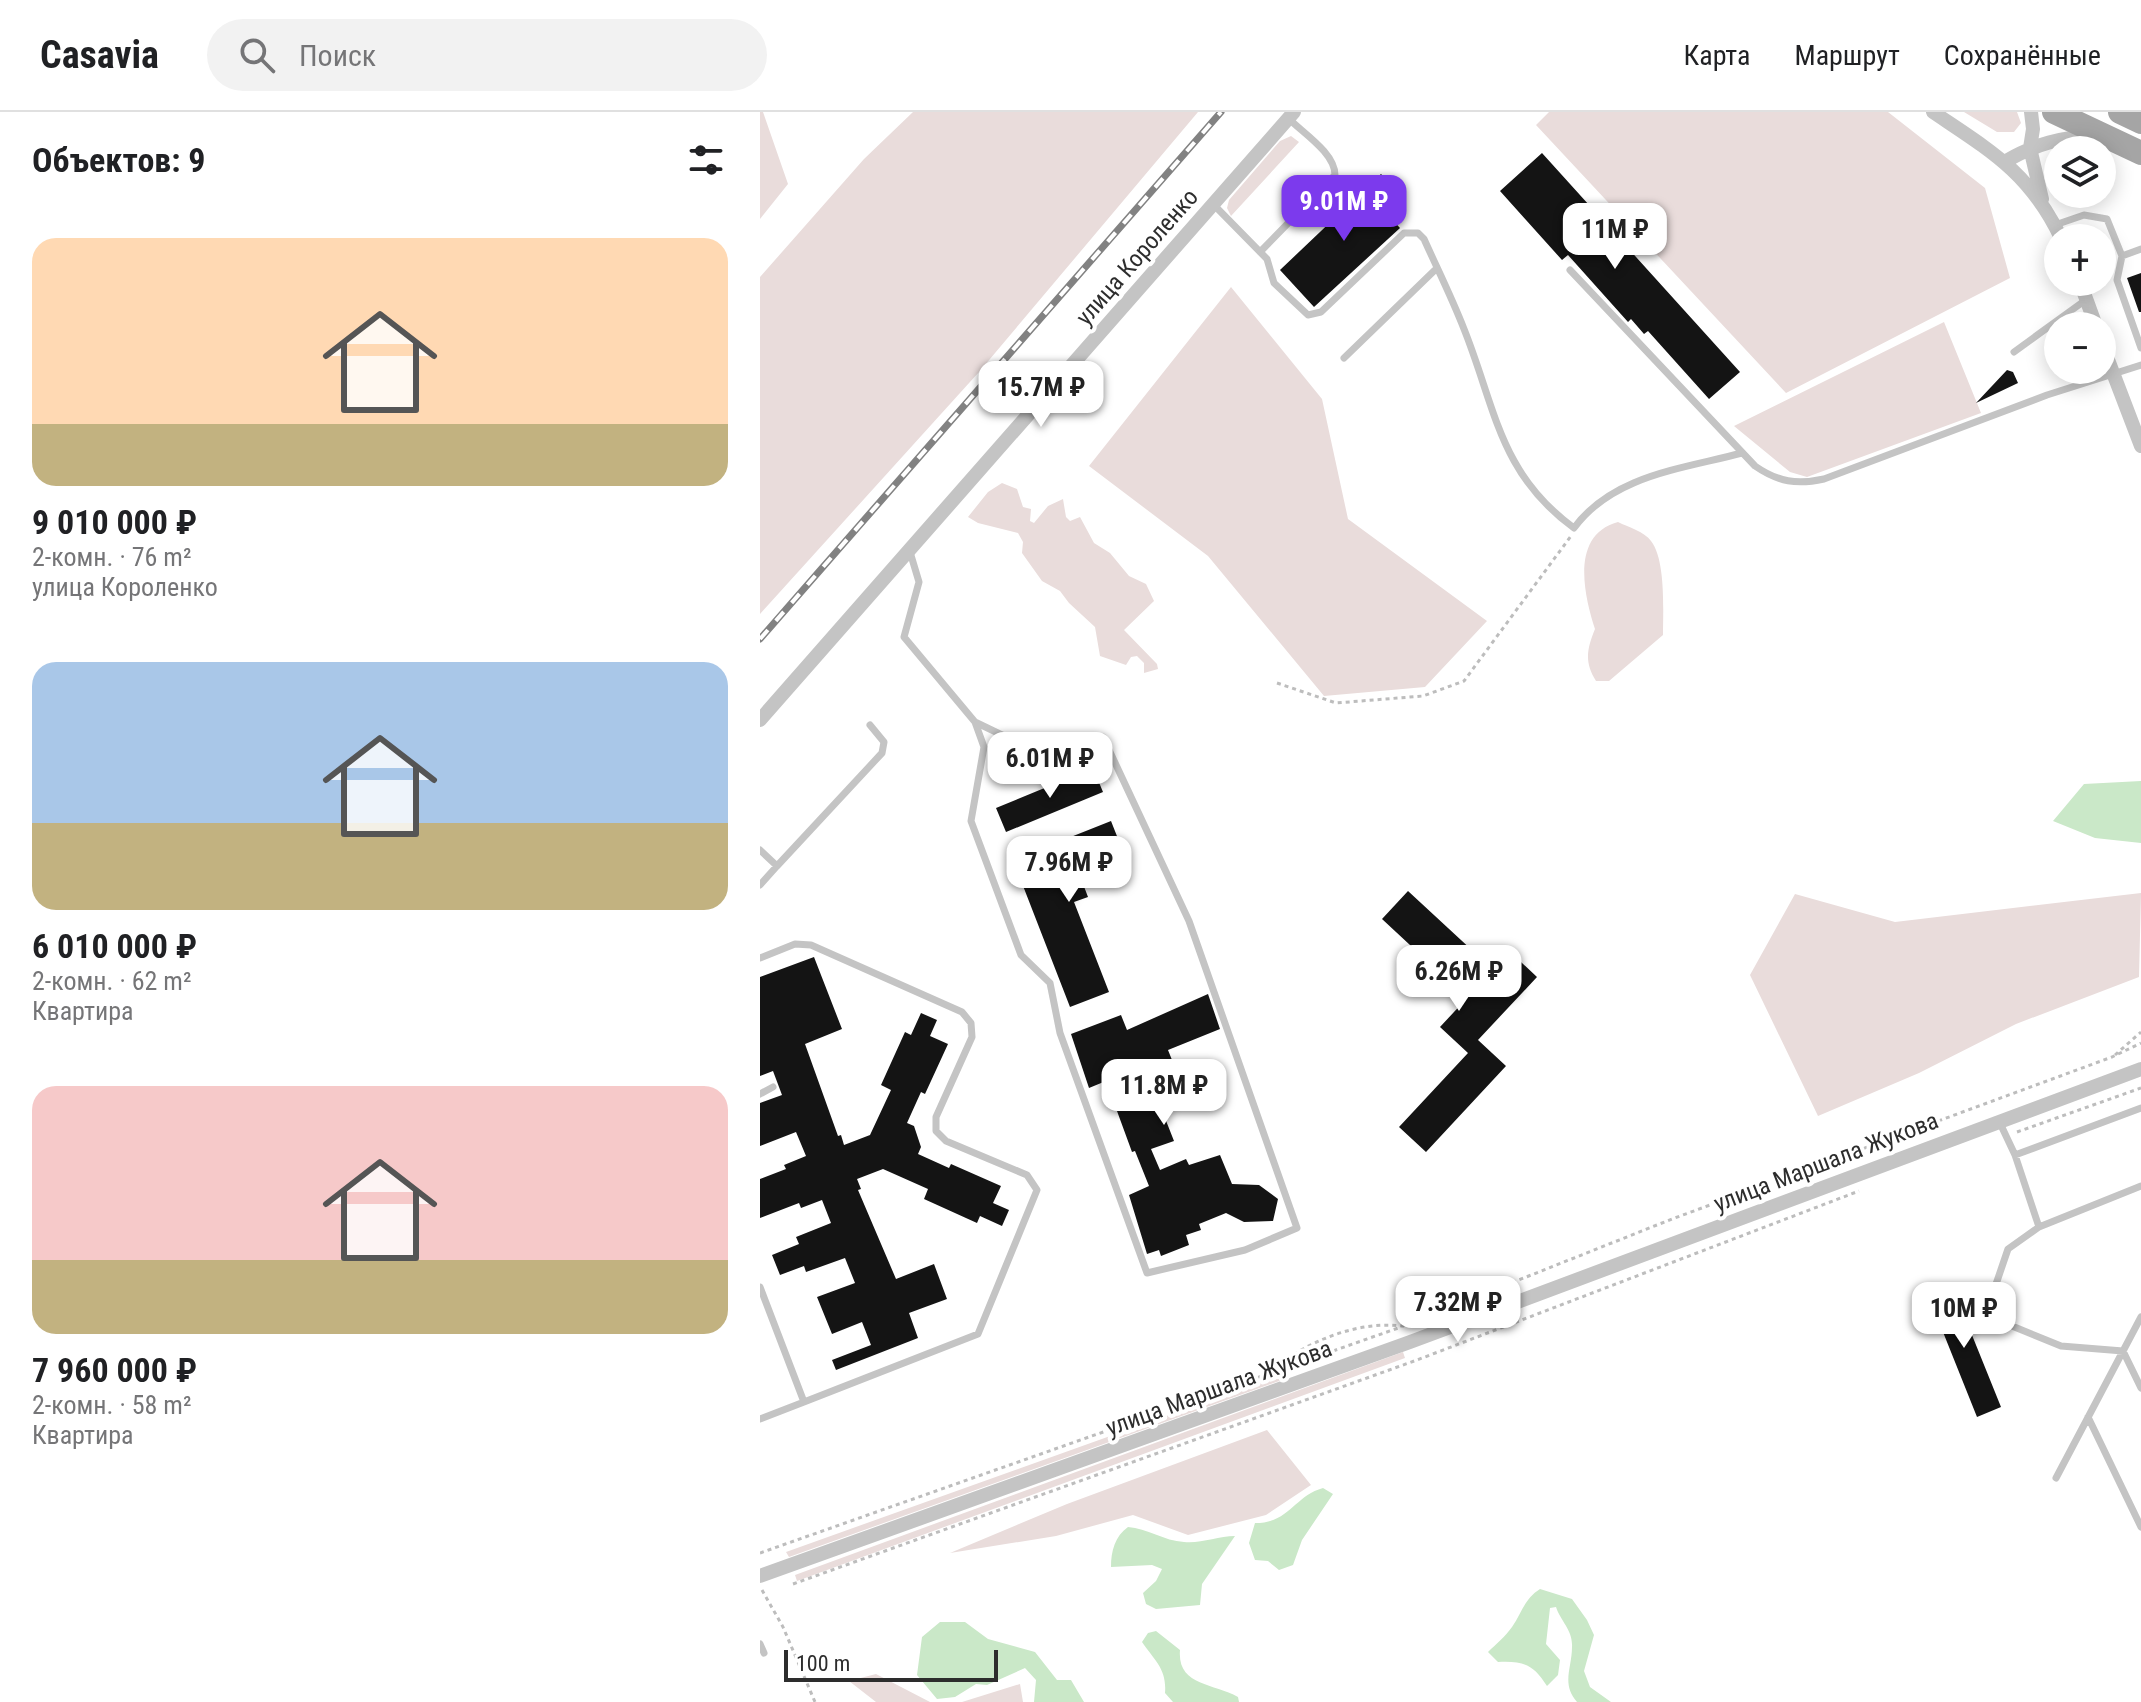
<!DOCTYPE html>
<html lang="ru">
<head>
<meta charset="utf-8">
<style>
  :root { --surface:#fff; --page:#f2f2f2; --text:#202124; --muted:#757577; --line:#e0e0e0; --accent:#7c3aed }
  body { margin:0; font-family:"Roboto Condensed",sans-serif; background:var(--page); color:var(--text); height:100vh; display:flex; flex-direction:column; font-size:30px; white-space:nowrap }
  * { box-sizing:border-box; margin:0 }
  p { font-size:26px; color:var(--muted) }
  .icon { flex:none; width:44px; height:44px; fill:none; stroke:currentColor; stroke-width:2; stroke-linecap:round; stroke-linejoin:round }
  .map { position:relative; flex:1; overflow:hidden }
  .drawer { display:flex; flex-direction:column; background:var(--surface); width:760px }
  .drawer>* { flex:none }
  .controls { position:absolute; left:1284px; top:24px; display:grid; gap:16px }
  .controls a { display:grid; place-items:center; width:72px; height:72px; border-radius:50%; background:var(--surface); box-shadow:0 4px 20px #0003; font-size:40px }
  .scale { position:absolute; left:24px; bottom:20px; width:214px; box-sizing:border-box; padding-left:8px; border:4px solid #2d2d2d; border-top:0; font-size:22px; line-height:28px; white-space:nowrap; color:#2d2d2d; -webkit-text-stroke:6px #fff; paint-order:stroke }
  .price { position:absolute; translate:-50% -68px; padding:0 18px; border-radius:16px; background:#fff; color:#222; font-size:26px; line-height:52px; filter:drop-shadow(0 2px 4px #0008) }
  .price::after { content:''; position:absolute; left:50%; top:48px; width:24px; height:18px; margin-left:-12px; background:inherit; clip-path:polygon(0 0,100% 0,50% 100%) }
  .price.on { background:var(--accent); color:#fff }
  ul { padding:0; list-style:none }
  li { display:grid; align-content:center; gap:16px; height:424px; padding:0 32px }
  li span { display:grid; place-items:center; height:248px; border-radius:24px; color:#555 }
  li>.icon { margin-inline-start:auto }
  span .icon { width:144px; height:144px; fill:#fffc; stroke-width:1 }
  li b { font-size:34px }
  h2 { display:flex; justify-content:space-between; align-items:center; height:96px; padding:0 32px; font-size:34px }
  header { display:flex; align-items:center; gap:48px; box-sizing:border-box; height:112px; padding:0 40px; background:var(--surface); border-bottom:2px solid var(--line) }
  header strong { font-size:38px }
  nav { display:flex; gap:44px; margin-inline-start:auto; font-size:28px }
  .search { width:560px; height:72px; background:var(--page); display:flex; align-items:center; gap:20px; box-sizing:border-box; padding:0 28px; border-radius:44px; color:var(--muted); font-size:30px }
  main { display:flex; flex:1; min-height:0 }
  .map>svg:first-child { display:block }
</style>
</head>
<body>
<header>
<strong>Casavia</strong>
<div class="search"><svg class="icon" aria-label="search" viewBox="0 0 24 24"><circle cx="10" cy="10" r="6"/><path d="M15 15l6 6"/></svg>Поиск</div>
<nav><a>Карта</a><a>Маршрут</a><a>Сохранённые</a></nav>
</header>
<main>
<section class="drawer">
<h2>Объектов: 9<svg class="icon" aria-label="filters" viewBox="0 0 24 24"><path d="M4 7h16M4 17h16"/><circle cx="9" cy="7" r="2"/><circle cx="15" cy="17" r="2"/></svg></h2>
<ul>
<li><span style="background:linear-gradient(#ffd9b3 75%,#c2b280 0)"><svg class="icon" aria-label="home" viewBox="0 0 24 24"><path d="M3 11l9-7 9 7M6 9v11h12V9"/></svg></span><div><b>9 010 000 ₽</b><p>2-комн. · 76 m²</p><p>улица Короленко</p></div></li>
<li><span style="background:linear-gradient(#a9c7e8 65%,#c2b280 0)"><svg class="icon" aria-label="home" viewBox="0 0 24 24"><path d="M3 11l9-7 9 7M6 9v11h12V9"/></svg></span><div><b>6 010 000 ₽</b><p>2-комн. · 62 m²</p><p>Квартира</p></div></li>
<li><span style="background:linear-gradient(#f6c9c9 70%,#c2b280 0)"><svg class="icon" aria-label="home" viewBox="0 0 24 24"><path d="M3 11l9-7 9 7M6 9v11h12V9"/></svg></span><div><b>7 960 000 ₽</b><p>2-комн. · 58 m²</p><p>Квартира</p></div></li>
</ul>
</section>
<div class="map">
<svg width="1381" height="1590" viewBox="0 0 1381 1590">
  <rect width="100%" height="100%" fill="#fff"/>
  <path fill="#e9dcdb" d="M0,0H3L28,72L0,107Z
    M153,0H438L219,260L0,502V165L104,47Z
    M789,0H1128L1225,76L1250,166L1026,281L776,13Z
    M1204,0H1257L1261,11L1254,20H1237Z
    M531,24L539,30L471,104L467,96L469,88L520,29Z
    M471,175L562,287L588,407L727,509L665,575L564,584L448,444L329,354Z
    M1184,210L1221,301L1047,365L1030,360L974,314Z
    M242,371L257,377L263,395L271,397L270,409L274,411L288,394L303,387L306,405L310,409L320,405L334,431L350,441L369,464L386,472L394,489L364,518L397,552L398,557L384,561V551L377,544L371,545L366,553L340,544L335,515L309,491L300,479L282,469L262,441L263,430L258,421L218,411L208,405L228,380Z
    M858,410C868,415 885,420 891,429C906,448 903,499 903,523L849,569H836C824,550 827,537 835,517C824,483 810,423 858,410Z
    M1381,781L1379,865L1256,912L1159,961L1058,1004L990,863L1035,782L1135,810Z
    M643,1240L645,1246L37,1469L35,1463Z
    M537,1257L522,1268L29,1445L26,1440Z
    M507,1318L551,1373L506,1403L428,1423L373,1403L296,1424L190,1441L307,1392Z
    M116,1562L170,1590H116L89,1569Z
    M260,1572L263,1590H202Z"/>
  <path fill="#cae8c8" d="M1381,669V731L1335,726L1293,709L1324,672Z
    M563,1376L573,1382L542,1428L533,1453L519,1458L508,1449L495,1448L489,1431L495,1411C530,1411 534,1384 563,1376Z
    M368,1415C387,1416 404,1429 424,1430C440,1432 458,1424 475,1424L442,1472L440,1493L396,1497L386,1492L383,1481L396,1469L402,1457L392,1453L351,1455C351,1439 355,1424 368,1415Z
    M780,1477L812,1487L827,1508L834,1523L824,1559L830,1575L851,1590H817C801,1572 812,1556 812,1535C813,1518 801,1510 796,1495L790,1496L786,1532L800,1548L798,1563L787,1574C773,1552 764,1549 738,1550L728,1540C736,1532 745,1525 752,1515C762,1501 764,1487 780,1477Z
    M180,1510H205L228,1527L275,1540L297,1568H311L324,1590H274L276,1568L265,1556L227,1573L216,1572L195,1585L177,1587L157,1563L162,1525Z
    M396,1519L420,1538C417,1574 453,1571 478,1585L479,1590H413L405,1581C407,1557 395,1549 382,1530L388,1521Z"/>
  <path fill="#141414" d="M782,41L980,260L949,287L888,219L884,222L871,207L868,210L808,143L802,148L740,79Z
    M621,62L639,81L622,97L640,116L554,195L520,158Z
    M1381,161V200H1379L1367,166Z
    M1247,258L1253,260L1258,271L1216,291Z
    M333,656L343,680L246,720L236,696Z
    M351,709L366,747L320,764L328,785L314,790L349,880L310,895L253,748Z
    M648,779L728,853L745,835L777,865L718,928L746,954L666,1040L639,1015L708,941L680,915L707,886L622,807Z
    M54,845L82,917L45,932L78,1024L81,1023L84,1033L110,1023L131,978L121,973L145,920L151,923L161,901L177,908L170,924L188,932L165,982L161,980L147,1011L154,1014L161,1035L158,1042L189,1056L191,1052L241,1074L233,1091L249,1098L242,1114L220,1104L217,1111L164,1087L168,1077L123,1057L97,1067L101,1077L98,1078L136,1167L174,1152L187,1187L149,1201L158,1226L76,1258L72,1248L111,1233L102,1210L72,1222L57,1185L95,1171L85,1146L46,1160L44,1154L20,1163L12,1143L39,1132L36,1125L71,1111L62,1088L41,1096L39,1091L0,1106V1067L26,1057L24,1053L46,1044L36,1020L0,1034V991L22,983L13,959L0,964V865Z
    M448,882L460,917L408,938L416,958L390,968L414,1029L391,1037L400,1058L426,1047L429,1053L460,1043L472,1072L499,1073L518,1087L513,1109L484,1110L466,1101L439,1112L441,1118L426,1123L429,1133L401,1144L399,1138L387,1142L369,1083L389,1074L375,1039L372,1040L346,969L329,976L311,922L361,903L367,918Z
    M1191,1171L1241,1295L1217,1305L1167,1180Z"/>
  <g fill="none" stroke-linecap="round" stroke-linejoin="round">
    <path stroke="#bdbdbd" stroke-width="3" stroke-dasharray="4 4" stroke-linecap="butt" d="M517,571L576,591L663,584L704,569L811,424
      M1355,943L1381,920
      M1257,1020L1381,976
      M501,1265C540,1234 591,1208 643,1214L912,1107L1352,945L1381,931
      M0,1441L641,1215
      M33,1472L657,1248L1099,1079
      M2,1478L23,1515L55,1590"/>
    <path stroke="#c4c4c4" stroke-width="7" d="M453,92L507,147L514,171L548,203L561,200L644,121H658L664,127C677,156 692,186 704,217C736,297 739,361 814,416C853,363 922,357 982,341
      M1295,113L1324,103L1347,107L1362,144
      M1381,137L1362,144L1357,168L1381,236
      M500,140L575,63C575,41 543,21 528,6
      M810,158L995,354C1018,370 1037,373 1064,367L1287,283L1381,253
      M1254,240L1327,187
      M584,246L677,156
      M150,440L159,470L144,525L215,610L224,635L211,709L261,843L290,871L300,921L387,1161L485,1138L537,1116L429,809L343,625L269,636L215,610
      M0,738L17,754L0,773
      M17,754L122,641L124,630L110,613
      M0,846L35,832L51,833L202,900L211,911L212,925L176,1005V1019L186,1029L267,1063L277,1078L218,1222L44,1290L0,1175
      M0,982L13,975
      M1239,1009L1255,1043L1279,1115
      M1255,1043L1381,996
      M1381,1074L1279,1115L1248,1137L1234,1178L1252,1214L1301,1234L1363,1239L1381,1276
      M1328,1305L1381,1415
      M0,1307L44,1290
      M1296,1366L1381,1205
      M0,1532L4,1541"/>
    <path stroke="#c4c4c4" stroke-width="14" d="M1173,0C1231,39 1270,61 1301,126
      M1271,0L1273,17L1270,36L1282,87
      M1246,49C1276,32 1301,25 1335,24
      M1320,170L1336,214
      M1342,232L1381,334
      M0,608L534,0
      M0,1464L650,1230L1381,957"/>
    <path stroke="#a5a5a5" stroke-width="24" d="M1294,0L1381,41
      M1360,0L1381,10"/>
    <defs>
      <path id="rail" d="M0,527L461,0"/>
    </defs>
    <use href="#rail" stroke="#828282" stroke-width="7"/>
    <use href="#rail" stroke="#fff" stroke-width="4" stroke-dasharray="12" stroke-linecap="butt"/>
  </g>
  <g text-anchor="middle" stroke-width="8" stroke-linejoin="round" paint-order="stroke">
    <g font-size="24" fill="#2d2d2d" stroke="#fff">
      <text transform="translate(377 145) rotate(-49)" y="8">улица Короленко</text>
      <text transform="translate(1066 1050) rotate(-21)" y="8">улица Маршала Жукова</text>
      <text transform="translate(459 1276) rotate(-20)" y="8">улица Маршала Жукова</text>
    </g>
  </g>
</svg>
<div class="controls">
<a><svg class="icon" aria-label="layers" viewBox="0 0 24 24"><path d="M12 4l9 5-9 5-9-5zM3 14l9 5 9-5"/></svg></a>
<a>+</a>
<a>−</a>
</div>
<div class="scale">100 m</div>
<b class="price on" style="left:584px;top:131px">9.01M ₽</b>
<b class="price" style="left:855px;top:159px">11M ₽</b>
<b class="price" style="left:281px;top:317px">15.7M ₽</b>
<b class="price" style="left:290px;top:688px">6.01M ₽</b>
<b class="price" style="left:309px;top:792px">7.96M ₽</b>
<b class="price" style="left:699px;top:901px">6.26M ₽</b>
<b class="price" style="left:404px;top:1015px">11.8M ₽</b>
<b class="price" style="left:698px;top:1232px">7.32M ₽</b>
<b class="price" style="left:1204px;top:1238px">10M ₽</b>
</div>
</main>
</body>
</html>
